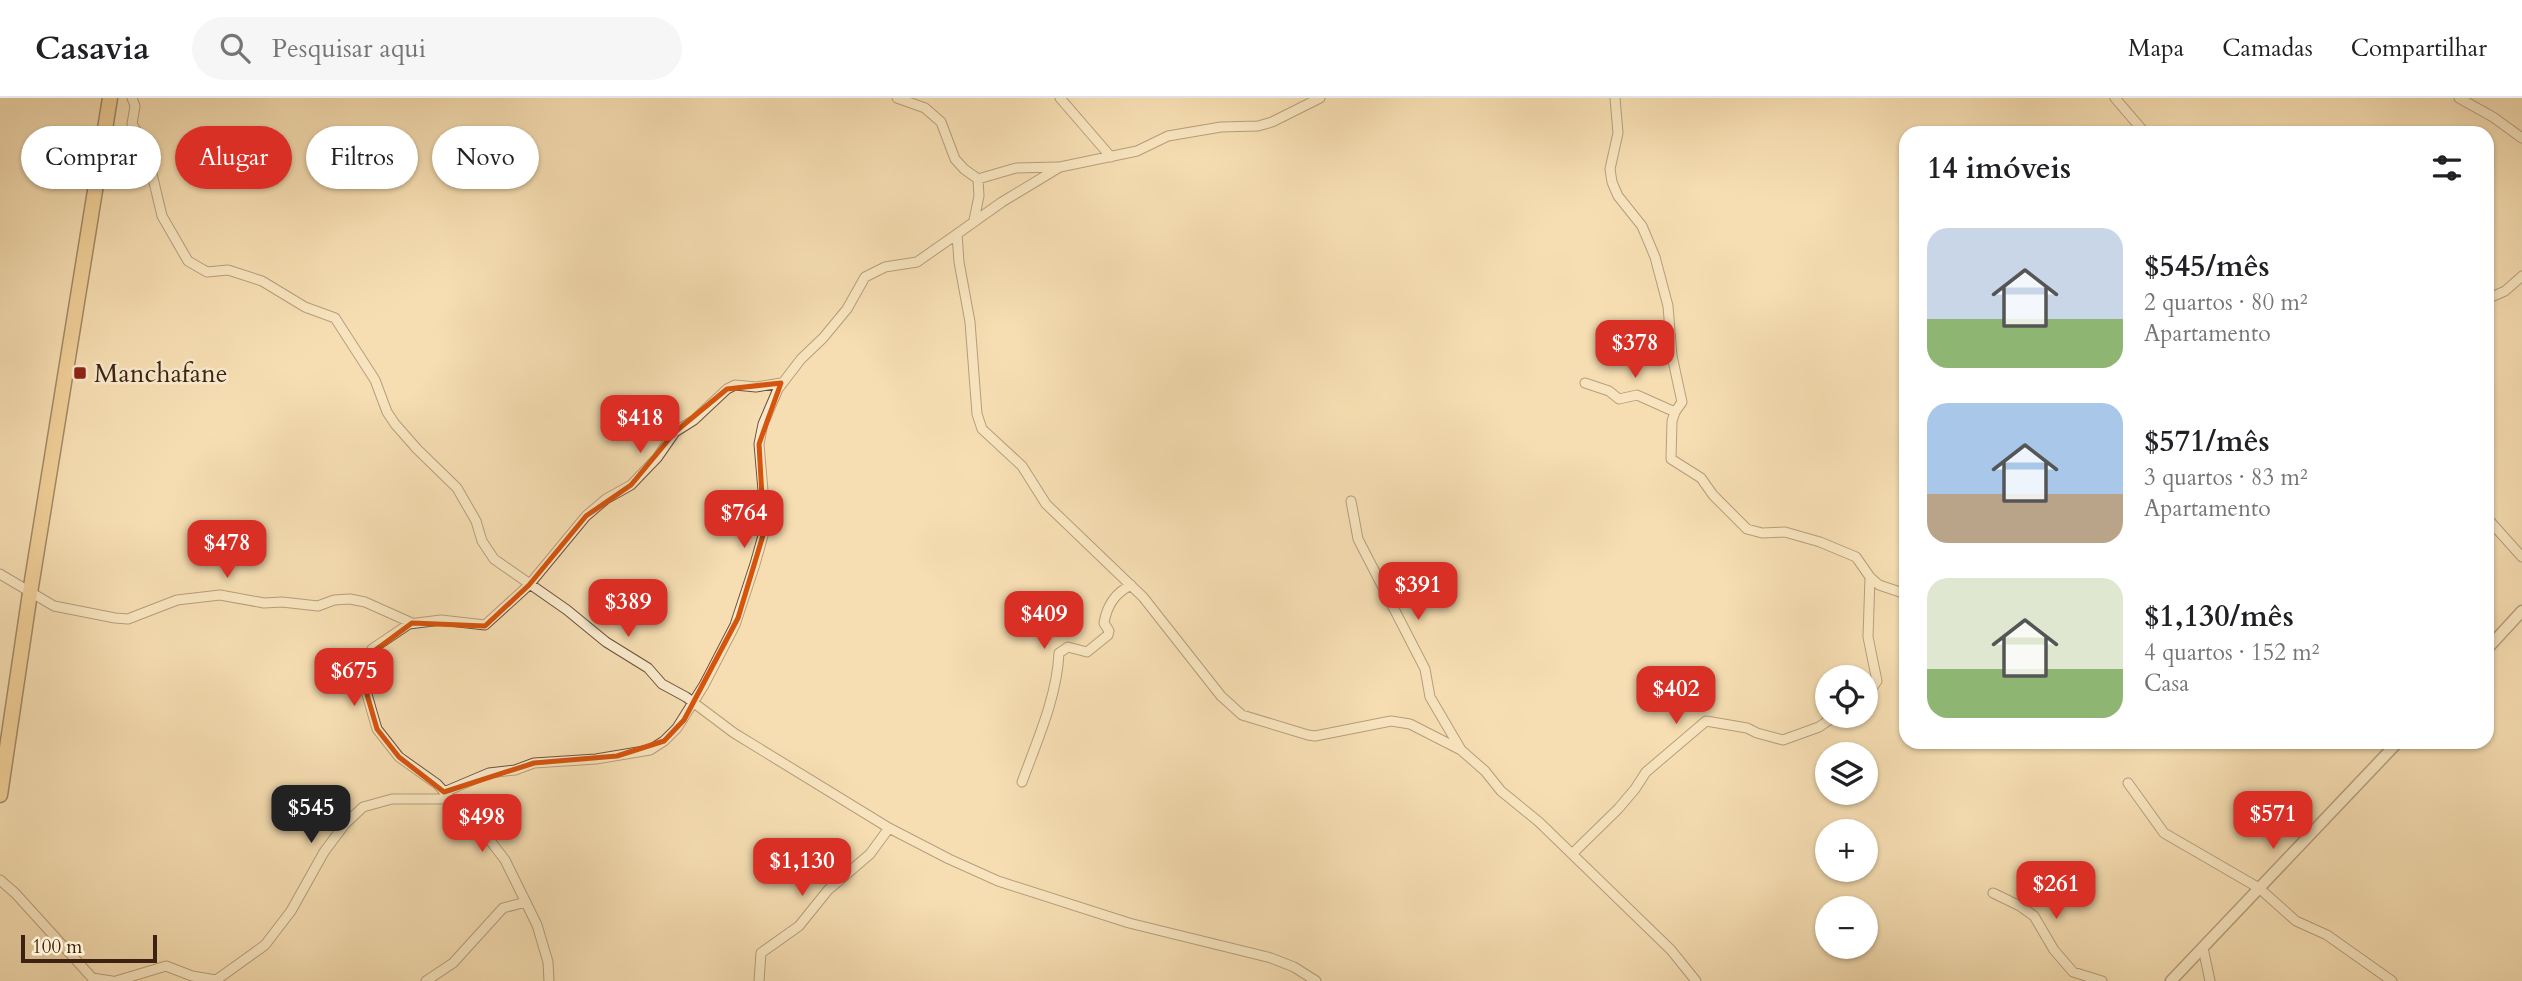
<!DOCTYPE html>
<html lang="pt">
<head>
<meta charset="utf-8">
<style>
  :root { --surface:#fff; --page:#f6f6f6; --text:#202124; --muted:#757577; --line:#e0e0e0; --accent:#d93025 }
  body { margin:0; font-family:Cardo,serif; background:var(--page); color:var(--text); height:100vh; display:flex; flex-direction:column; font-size:26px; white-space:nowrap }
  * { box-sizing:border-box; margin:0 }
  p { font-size:23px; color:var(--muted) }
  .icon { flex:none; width:38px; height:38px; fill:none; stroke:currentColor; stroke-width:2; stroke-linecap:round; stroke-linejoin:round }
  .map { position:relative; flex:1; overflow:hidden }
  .details { position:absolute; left:1899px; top:28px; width:595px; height:623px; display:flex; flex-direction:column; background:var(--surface); border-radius:21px; box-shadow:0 2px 5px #0004 }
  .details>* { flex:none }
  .guide { position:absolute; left:21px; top:28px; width:665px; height:63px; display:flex; gap:14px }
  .controls { position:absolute; left:1815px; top:567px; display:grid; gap:14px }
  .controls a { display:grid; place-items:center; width:63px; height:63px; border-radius:50%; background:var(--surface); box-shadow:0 2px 5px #0004; font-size:35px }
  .scale { position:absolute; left:21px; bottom:18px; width:136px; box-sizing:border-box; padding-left:7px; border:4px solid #3d2214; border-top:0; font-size:19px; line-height:24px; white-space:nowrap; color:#3d2214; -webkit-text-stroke:5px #f9eacd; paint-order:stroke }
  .price { position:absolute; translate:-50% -60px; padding:0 16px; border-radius:14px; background:var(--accent); color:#fff; font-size:23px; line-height:46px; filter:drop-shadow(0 2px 4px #0008) }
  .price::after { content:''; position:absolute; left:50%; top:42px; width:21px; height:16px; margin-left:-10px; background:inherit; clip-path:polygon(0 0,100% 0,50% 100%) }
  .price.selected { background:#222; color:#fff }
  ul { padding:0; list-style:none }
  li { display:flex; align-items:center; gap:21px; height:175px; padding:0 28px }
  li span { display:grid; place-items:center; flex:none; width:196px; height:140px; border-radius:21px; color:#555 }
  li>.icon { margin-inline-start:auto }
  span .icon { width:84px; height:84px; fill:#fffc; stroke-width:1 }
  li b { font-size:30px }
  h2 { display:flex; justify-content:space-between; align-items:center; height:84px; padding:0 28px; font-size:30px }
  .tag { padding:0 24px; border-radius:32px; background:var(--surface); box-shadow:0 2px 5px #0004; font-size:24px; line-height:63px }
  .tag.selected { background:var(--accent); color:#fff }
  header { display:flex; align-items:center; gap:42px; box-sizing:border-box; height:98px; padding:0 35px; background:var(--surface); border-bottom:2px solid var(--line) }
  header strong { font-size:33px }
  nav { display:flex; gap:38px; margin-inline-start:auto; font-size:24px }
  .search { width:490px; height:63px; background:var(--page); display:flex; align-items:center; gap:18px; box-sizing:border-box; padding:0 24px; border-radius:38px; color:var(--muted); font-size:26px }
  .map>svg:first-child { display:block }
</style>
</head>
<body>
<header>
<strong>Casavia</strong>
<div class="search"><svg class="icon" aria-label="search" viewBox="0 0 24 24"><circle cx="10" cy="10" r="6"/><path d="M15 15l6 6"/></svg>Pesquisar aqui</div>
<nav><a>Mapa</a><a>Camadas</a><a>Compartilhar</a></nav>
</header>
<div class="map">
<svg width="2522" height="883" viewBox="0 0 2522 883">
  <rect width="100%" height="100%" fill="#f6deb2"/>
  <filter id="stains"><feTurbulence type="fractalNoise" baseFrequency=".00286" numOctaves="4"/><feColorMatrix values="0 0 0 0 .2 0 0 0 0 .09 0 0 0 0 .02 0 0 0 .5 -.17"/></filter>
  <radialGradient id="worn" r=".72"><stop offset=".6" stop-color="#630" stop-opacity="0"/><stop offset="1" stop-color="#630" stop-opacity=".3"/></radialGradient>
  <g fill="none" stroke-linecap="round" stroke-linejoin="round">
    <defs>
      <path id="minor" d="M132,0L135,8L132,26L150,54L152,76L162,118L188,163L207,174L228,172L262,183L305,209L335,220L375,282L387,314L395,326L417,351L457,390L476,423L482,443L494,461L567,512L606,544L648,570L662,586L686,599L734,635L889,730L949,761L998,783L1129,825L1271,860L1294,869L1316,883
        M897,0L925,10L941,24L955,61L964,71L978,81L979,98L974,122
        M1060,0L1111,59
        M1320,0L1272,24L1258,28L1221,29L1168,38L1137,53L1060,69L1002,104L957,136L959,164L970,224L977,316L982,331L1022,368L1046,406L1143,499L1221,598L1242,617L1308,637L1315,638L1391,623L1410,626L1461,652L1485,673L1501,693L1539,724L1671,852L1696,883
        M1615,0L1618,35L1610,71L1612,84L1618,98L1642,128L1655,159L1668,208L1672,258L1682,304L1675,314L1672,323L1671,361L1701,380L1713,397L1747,431L1762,435L1785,434L1820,444L1856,459L1870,479L1879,487L1906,496
        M2115,0L2145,35
        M2459,0L2493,19L2522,40
        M978,81L1016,70L1058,69
        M2487,201L2505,193L2522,178
        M1585,285L1609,293L1619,301L1637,297L1675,314
        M1351,403L1358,441L1425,571L1430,599L1460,650
        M2487,420L2522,459
        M0,476L54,508L115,520L128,521L177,502L220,497L264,505L282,504L318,508L334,502L350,501L365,504L412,525
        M1866,598L1877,583L1868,539L1870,479
        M1022,684C1037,643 1057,599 1059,555L1068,549L1087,554L1108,537L1109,533L1104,525C1107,507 1115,495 1131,487
        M2128,685L2164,735L2259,790L2296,823L2327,837L2392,883
        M444,694L489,675L515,672L534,665L596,661L650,652L664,643L677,630L704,587L735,527L755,466L764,434L765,416L759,346L763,326L778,291L801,261L823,240L847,211L865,179L885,169L917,164L957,136
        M1572,756L1618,711L1635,691L1646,674L1706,623L1747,630L1757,635L1783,642L1819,629L1835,618
        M0,782L15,795L95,883
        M1993,795L2020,808L2034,818L2054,852L2073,874L2102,883
        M2203,850L2210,883
        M92,880L112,883
        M116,883L166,868L192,878L216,882
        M215,883L265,847L291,813L324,754L345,726L363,709L392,701H450
        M426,883L453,865L503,810L526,804
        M549,883L548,864L537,827L505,762L492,745L437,686L399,659L377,631L366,593L365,577L372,551L409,526L441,522L485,527L529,487L586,418L606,401L631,387L657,360L675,334L694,322L727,291L735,287L756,289L781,285
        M759,883L761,855L799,828L828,792L870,756L889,730"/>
      <path id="tertiary" d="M2487,551L2522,513
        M2171,883L2398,644"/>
      <path id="trunk" d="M0,697L30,495L110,0"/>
    </defs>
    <use href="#minor" stroke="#6b513c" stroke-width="11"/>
    <use href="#tertiary" stroke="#6b513c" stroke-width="13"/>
    <use href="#trunk" stroke="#3d2214" stroke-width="17"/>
    <use href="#minor" stroke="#f9eacd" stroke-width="9"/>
    <use href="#tertiary" stroke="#f9eacd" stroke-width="10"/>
    <use href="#trunk" stroke="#ebbf79" stroke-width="14"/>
  </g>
  <path d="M0 0H2522V883H0ZM781,285L759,346L764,434L738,520L684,622L664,643L617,658L534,665L444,694L399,659L377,631L366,593L370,556L412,525L485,528L529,487L586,418L631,387L675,334L727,291Z" fill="#f6deb2" fill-opacity=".55" fill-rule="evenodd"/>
  <path fill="none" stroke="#d7540d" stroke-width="5" stroke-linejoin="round" d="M781,285L759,346L764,434L738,520L684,622L664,643L617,658L534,665L444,694L399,659L377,631L366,593L370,556L412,525L485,528L529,487L586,418L631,387L675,334L727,291Z"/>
  <rect fill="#8f2418" stroke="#f9eacd" stroke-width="2.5" x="73" y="268" width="14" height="14" rx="3.5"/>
  <g text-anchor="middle" stroke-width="5" stroke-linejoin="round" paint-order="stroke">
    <g font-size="26" fill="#3d2214" stroke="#f9eacd" text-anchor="start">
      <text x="94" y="284">Manchafane</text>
    </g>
  </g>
  <rect width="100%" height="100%" filter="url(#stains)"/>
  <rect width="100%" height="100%" fill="url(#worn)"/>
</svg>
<div class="controls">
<a><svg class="icon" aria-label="locate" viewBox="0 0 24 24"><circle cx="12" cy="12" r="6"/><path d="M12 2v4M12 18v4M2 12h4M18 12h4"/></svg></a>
<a><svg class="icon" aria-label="layers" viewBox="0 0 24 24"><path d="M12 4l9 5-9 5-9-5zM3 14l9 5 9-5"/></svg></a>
<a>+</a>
<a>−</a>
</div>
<div class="scale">100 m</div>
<b class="price" style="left:1635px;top:282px">$378</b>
<b class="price" style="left:640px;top:357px">$418</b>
<b class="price" style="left:744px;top:452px">$764</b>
<b class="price" style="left:227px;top:482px">$478</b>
<b class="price" style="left:1418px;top:524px">$391</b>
<b class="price" style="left:628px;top:541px">$389</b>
<b class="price" style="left:1044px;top:553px">$409</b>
<b class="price" style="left:354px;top:610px">$675</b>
<b class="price" style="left:1676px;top:628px">$402</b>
<b class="price selected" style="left:311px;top:747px">$545</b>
<b class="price" style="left:2273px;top:753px">$571</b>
<b class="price" style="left:482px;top:756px">$498</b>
<b class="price" style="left:802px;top:800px">$1,130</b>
<b class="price" style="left:2056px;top:823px">$261</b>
<div class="guide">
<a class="tag">Comprar</a>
<a class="tag selected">Alugar</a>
<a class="tag">Filtros</a>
<a class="tag">Novo</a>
</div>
<section class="details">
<h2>14 imóveis<svg class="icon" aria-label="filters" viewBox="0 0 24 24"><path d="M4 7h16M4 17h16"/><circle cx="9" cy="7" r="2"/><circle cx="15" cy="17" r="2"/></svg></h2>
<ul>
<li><span style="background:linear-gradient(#c9d6e8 65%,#8fb573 0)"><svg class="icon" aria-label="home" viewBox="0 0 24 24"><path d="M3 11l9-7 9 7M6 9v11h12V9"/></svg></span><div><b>$545/mês</b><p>2 quartos · 80 m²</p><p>Apartamento</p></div></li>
<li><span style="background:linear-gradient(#a9c7e8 65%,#b9a48a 0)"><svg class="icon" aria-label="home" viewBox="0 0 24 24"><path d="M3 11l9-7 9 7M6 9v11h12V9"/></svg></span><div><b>$571/mês</b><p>3 quartos · 83 m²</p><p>Apartamento</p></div></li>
<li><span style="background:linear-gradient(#dfe7d0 65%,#8fb573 0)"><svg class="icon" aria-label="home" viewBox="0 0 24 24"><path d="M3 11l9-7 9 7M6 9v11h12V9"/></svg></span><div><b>$1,130/mês</b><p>4 quartos · 152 m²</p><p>Casa</p></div></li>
</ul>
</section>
</div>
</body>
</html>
